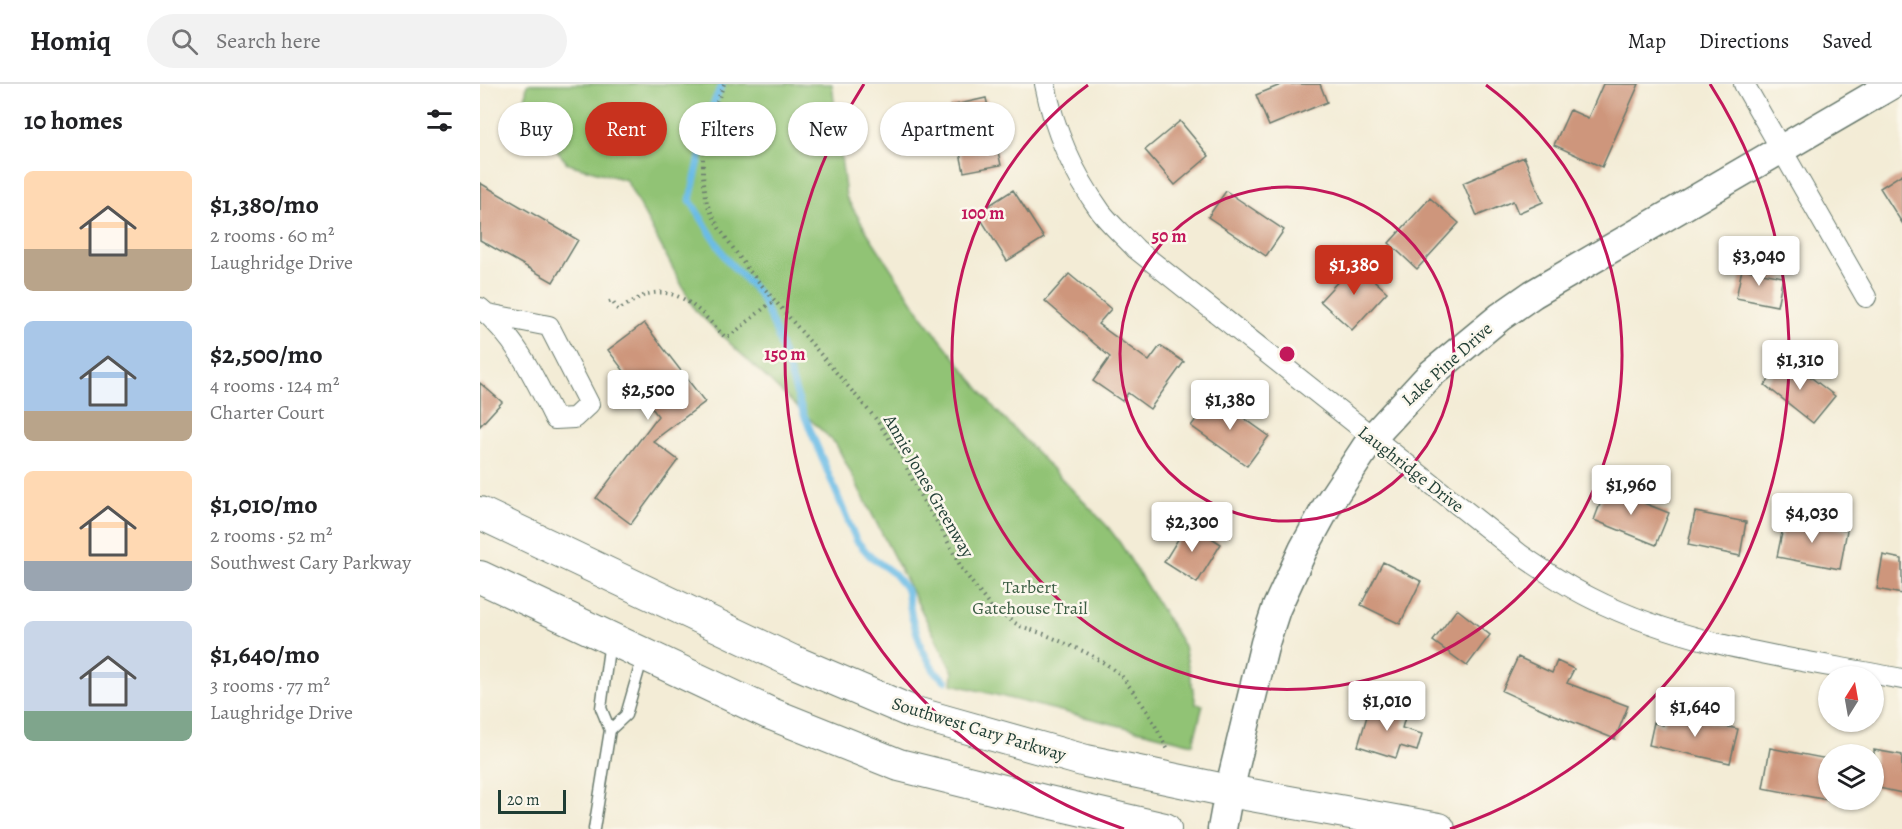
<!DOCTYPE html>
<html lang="en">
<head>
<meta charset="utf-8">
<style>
  :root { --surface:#fff; --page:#f2f2f2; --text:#202124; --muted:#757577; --line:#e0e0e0; --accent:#c8321e }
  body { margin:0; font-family:Alegreya,serif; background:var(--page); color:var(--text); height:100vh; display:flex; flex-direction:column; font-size:22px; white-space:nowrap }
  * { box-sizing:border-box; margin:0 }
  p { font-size:20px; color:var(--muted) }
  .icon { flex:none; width:33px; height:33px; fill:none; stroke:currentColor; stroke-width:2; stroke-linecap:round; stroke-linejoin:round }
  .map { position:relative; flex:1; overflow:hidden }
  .drawer { display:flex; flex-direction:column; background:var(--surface); width:480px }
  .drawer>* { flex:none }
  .top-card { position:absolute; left:18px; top:18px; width:570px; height:54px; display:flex; gap:12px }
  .needle { width:39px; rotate:11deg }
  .fabs { position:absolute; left:1338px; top:582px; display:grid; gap:12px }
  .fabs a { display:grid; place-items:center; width:66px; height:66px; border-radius:50%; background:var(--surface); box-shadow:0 2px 4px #0004; font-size:30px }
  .scale { position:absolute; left:18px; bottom:15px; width:68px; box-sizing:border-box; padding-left:6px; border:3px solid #1f3d34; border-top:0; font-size:16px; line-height:21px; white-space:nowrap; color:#1f3d34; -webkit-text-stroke:4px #fbf7ec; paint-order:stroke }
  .price { position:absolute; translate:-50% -51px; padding:0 14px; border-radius:6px; background:#fff; color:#222; font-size:20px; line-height:39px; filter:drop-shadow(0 2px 3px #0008) }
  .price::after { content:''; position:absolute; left:50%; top:36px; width:18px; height:14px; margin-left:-9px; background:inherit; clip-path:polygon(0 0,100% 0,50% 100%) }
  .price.on { background:var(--accent); color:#fff }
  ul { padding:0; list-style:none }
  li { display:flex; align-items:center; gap:18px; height:150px; padding:0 24px }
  li span { display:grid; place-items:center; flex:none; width:168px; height:120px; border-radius:9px; color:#555 }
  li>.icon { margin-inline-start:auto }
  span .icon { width:72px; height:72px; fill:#fffc; stroke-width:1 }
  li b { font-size:26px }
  h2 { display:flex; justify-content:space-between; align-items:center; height:72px; padding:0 24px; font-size:26px }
  .chip { padding:0 21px; border-radius:27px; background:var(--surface); box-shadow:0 2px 4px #0004; font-size:21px; line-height:54px }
  .chip.on { background:var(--accent); color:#fff }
  header { display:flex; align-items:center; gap:36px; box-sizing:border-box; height:84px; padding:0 30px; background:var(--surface); border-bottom:2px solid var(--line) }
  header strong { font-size:28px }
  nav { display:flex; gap:33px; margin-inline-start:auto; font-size:21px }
  .search { width:420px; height:54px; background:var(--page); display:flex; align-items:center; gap:15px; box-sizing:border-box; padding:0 21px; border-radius:33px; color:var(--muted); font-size:22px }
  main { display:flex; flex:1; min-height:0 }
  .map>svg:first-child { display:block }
</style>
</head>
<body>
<header>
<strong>Homiq</strong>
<div class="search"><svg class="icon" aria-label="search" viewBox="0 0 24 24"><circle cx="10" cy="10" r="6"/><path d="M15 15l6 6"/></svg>Search here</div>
<nav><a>Map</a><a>Directions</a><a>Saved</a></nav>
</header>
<main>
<section class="drawer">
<h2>10 homes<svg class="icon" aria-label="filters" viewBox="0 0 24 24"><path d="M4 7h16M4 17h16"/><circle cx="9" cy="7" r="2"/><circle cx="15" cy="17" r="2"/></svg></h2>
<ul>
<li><span style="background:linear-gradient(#ffd9b3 65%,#b9a48a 0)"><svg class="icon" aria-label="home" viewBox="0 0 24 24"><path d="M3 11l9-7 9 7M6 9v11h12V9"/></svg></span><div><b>$1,380/mo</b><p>2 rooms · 60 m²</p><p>Laughridge Drive</p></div></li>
<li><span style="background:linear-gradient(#a9c7e8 75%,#b9a48a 0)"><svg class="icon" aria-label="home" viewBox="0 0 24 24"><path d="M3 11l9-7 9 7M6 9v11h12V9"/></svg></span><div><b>$2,500/mo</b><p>4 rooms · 124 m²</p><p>Charter Court</p></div></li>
<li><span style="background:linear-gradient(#ffd9b3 75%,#9aa5b1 0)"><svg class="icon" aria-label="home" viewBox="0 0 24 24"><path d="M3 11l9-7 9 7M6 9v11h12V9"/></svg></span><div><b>$1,010/mo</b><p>2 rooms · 52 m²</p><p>Southwest Cary Parkway</p></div></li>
<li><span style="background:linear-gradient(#c9d6e8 75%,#7fa58c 0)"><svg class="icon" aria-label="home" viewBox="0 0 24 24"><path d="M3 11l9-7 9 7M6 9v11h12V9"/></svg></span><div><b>$1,640/mo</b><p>3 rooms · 77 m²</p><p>Laughridge Drive</p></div></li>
</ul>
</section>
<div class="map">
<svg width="1422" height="745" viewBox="0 0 1422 745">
  <rect width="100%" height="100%" fill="#fbf7ec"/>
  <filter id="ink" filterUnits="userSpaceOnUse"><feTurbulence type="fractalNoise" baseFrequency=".0167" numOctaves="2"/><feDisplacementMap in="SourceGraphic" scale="12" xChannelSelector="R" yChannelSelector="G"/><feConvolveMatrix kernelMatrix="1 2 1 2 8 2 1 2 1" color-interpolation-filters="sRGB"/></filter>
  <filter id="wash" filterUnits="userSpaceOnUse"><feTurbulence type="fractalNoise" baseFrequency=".008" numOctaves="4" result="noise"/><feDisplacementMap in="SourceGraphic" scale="24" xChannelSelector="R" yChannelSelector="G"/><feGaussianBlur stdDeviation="1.35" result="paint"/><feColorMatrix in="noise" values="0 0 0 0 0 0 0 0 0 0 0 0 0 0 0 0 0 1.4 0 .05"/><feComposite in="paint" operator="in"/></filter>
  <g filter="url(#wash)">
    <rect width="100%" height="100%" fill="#f3ecd6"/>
    <path fill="#91c374" stroke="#588054" stroke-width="1.5" d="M47,0H352L366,113L387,148L442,232L516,326L628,443L640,459L704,562L716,620L723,621L713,660L472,600L473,588L356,360L215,226L146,96L88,80L44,26Z"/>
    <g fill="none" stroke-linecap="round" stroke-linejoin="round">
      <path stroke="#6bbce6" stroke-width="7" d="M242,0L231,25L210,116L247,176L279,210L295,245L322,326L376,456L390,472L413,489L427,506L432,534L442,565L455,588L466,597"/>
    </g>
    <g id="blocks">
      <path fill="#ce967c" d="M803,0H840L847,18L789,42L776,11Z
        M1123,0H1159L1122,83L1074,61L1090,26L1108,34Z
        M506,14L521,81L484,88L470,22Z
        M700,37L729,72L695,101L665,66Z
        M1044,73L1063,118L1038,129L1033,117L997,132L983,99Z
        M1422,90V139L1400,104Z
        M0,99L98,156L73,198L0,156Z
        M533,106L564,154L527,177L497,129Z
        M746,107L804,146L786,172L728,133Z
        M950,114L979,139L937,185L909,159Z
        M875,179L907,208L872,246L840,217Z
        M1262,185L1303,193L1297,222L1256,214Z
        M589,190L631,225L618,240L669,277L680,262L704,278L670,325L648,309L642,317L613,297L630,273L565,217Z
        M164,239L225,318L173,357L198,376L151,440L116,414L178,332L128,266Z
        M1306,274L1355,312L1333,339L1285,301Z
        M0,299L22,318L0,342Z
        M733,312L789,352L767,382L711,342Z
        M1126,404L1189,429L1176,461L1114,436Z
        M1215,428L1266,438L1260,472L1208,461Z
        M1305,434L1367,446L1360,485L1297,473Z
        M708,439L741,460L717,499L684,478Z
        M1403,471L1422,475V510L1397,505Z
        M903,478L941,497L920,540L881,521Z
        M977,525L1010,551L987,582L953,557Z
        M1038,573L1072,589L1077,577L1094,585L1087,599L1148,622L1135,655L1075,631L1022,607Z
        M891,619L926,630L922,644L942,650L937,667L920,662L916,674L878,662Z
        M1186,629L1258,645L1250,679L1169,661L1174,638L1183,641Z
        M1290,664L1348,675V716L1283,704Z
        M1394,666L1422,671V709L1394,703Z"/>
    </g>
  </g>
  <g filter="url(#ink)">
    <use href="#blocks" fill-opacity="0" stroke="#697a6d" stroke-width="1.5"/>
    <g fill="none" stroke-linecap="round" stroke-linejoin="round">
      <defs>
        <path id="lane" d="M130,646L146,631L163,572
          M114,745L130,646L121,624L130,557"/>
        <path id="street" d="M565,0C574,46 593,89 621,128C631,141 645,153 656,165L1041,471C1064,487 1087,502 1111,514C1207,563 1318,575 1422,595
          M1264,0L1386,213
          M0,224C36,253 55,295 75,335L94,334L109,320L69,242L8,230"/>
        <path id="secondary" d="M742,745L749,707L785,559L796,525L823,466L847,422L892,354L951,290L1020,233L1053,210L1413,0"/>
        <path id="primary" d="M0,429L312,577L432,628L606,677L749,707L959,745
          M0,493L289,629L419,681L564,717L685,745"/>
      </defs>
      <use href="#lane" stroke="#697a6d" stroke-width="13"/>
      <use href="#street" stroke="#697a6d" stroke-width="22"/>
      <use href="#secondary" stroke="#697a6d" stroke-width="31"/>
      <use href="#primary" stroke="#697a6d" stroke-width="34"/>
      <path stroke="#697a6d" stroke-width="4" stroke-dasharray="1.5 4.5" stroke-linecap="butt" d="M244,0L229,39L223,74V92L227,120L239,144L267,184L395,334L420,370L442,415L459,441L482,485L511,524L540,542L564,550L605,568L626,580L641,591L668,628L689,668
        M129,218L132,217L138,226C146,221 155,216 163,212C198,198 223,230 244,252H250L288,221L295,218"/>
      <use href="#lane" stroke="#fff" stroke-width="10"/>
      <use href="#street" stroke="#fff" stroke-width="20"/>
      <use href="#secondary" stroke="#fff" stroke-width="28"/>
      <use href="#primary" stroke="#fff" stroke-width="32"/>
    </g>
  </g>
  <g fill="none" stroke="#c2185b" stroke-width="3">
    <circle cx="807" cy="270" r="167"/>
    <path d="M1006 1A335 335 0 1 1 608 1"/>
    <path d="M644 745A502 502 0 0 1 384 0M1230 0A502 502 0 0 1 970 745"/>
  </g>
  <g text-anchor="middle" stroke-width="5" stroke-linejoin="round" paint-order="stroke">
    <g font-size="18" fill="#1f3d34" stroke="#fbf7ec">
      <text transform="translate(967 280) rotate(-42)" y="6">Lake Pine Drive</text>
      <text transform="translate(931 385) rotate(38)" y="6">Laughridge Drive</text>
      <text transform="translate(449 402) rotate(60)" y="6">Annie Jones Greenway</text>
      <text transform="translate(499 645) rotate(17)" y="6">Southwest Cary Parkway</text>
    </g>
    <g font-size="18" fill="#3c5e44" stroke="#fbf7ec">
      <text x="550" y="509">Tarbert<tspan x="550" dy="21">Gatehouse Trail</tspan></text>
    </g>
  </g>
  <circle cx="807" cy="270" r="9" fill="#c2185b" stroke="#fbf7ec" stroke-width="3"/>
  <g font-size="18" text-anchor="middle" font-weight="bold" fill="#c2185b" stroke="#fbf7ec" stroke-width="5" stroke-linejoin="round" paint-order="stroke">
    <text x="503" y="135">100 m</text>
    <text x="689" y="158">50 m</text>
    <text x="305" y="276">150 m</text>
  </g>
</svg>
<div class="fabs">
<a><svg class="needle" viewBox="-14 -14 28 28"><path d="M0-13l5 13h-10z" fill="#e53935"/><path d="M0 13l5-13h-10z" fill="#757577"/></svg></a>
<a><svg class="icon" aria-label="layers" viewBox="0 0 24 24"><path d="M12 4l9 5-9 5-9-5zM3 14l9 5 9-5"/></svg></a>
</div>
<div class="scale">20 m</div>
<b class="price" style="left:1279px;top:203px">$3,040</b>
<b class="price on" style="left:874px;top:212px">$1,380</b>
<b class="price" style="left:1320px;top:307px">$1,310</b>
<b class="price" style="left:168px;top:337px">$2,500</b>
<b class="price" style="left:750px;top:347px">$1,380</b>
<b class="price" style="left:1151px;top:432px">$1,960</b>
<b class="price" style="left:1332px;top:460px">$4,030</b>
<b class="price" style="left:712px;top:469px">$2,300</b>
<b class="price" style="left:907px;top:648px">$1,010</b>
<b class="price" style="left:1215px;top:654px">$1,640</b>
<div class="top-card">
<a class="chip">Buy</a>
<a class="chip on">Rent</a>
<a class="chip">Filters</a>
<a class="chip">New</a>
<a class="chip">Apartment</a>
</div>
</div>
</main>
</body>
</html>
